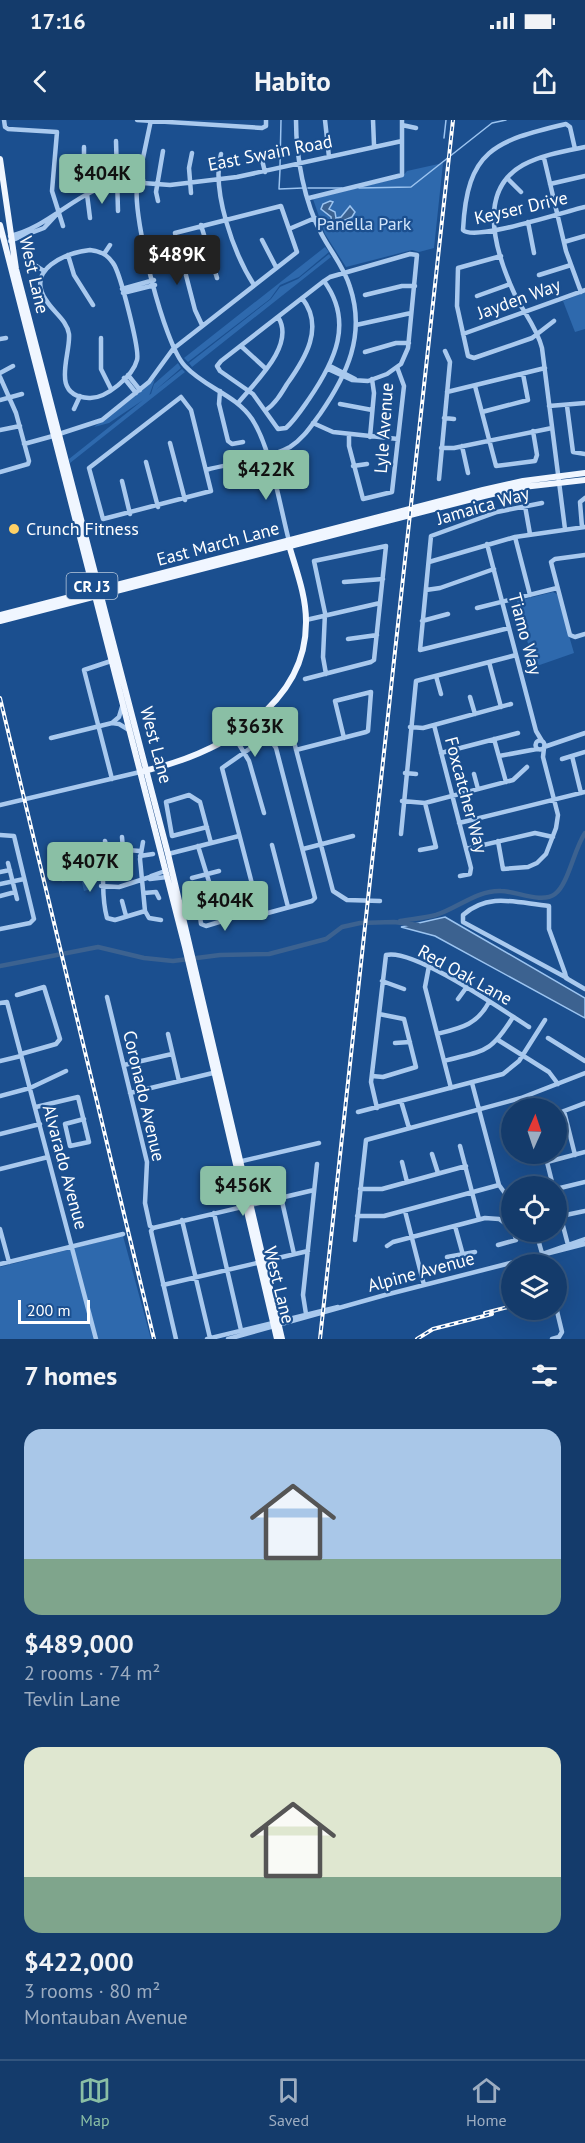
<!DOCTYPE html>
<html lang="en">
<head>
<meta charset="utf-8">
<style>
  :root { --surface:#143b6b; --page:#1d4271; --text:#f1f3f6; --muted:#9dadc1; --line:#33557e; --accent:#8abfa5 }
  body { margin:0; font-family:"PT Sans",sans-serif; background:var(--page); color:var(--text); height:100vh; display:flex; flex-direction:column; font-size:22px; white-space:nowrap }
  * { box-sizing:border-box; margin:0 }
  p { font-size:20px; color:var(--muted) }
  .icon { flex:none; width:33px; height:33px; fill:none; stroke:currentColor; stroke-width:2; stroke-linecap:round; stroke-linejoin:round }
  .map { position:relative; height:1219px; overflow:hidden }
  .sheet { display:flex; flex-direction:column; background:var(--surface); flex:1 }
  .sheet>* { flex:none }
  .needle { width:39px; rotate:3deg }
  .tools { position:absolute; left:501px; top:978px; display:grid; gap:12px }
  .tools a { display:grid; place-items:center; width:66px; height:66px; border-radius:50%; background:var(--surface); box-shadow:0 6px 24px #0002,0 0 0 2px var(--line); font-size:30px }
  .scale { position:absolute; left:18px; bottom:15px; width:72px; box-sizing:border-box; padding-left:6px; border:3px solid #fff; border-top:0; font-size:16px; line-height:21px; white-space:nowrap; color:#fff; -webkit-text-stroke:4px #1b4f8f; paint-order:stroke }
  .price { position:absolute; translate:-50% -51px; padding:0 14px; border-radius:6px; background:var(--accent); color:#111; font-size:20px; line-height:39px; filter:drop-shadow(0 2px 3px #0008) }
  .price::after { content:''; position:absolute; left:50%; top:36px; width:18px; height:14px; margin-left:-9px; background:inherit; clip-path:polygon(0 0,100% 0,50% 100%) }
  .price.active { background:#222; color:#fff }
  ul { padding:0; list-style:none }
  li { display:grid; align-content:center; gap:12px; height:318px; padding:0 24px }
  li span { display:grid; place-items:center; height:186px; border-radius:18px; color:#555 }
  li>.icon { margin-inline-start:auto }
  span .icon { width:108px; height:108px; fill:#fffc; stroke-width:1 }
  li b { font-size:26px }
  h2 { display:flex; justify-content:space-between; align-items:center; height:72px; padding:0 24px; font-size:26px }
  .status { display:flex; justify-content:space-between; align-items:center; height:42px; padding:0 30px; background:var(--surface); direction:ltr }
  .status svg { height:16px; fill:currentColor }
  header { display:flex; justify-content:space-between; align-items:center; height:78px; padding:0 24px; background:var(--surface); font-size:27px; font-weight:700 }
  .dock { display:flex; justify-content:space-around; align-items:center; height:84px; border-top:2px solid var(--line); background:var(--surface); font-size:16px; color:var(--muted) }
  .dock a { display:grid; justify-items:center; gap:3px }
  .dock .active { color:var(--accent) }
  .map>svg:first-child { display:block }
</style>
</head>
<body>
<div class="status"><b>17:16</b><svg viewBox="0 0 49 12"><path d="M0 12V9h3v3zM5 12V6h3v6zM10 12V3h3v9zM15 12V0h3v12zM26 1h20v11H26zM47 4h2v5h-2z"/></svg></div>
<header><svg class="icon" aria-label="back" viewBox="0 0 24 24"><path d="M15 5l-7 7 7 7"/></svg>Habito<svg class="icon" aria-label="share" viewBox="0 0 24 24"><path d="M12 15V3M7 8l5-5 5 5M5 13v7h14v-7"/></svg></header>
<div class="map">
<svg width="585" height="1219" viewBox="0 0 585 1219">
  <rect width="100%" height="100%" fill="#1b4f8f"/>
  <path fill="#2e69ad" d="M443,43L434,128L419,132L412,130L346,147L325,114L313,79L402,57L407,51Z
    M325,127L329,132L299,157L280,165L270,179L188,242L184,238Z
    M329,134L331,137L192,247L189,243L271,179L280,167L298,159Z
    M585,172V209L575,212L563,181Z
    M178,243L181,248L151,274L154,264Z
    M182,249L185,252L70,343L69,339Z
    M155,259L149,276L109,303L94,307Z
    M553,472L557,474L574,533L534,547L517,481Z
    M82,730L91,769L84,771L81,758L62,762L59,749L75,745L72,732Z
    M123,1116L151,1219H0V1147Z"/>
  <path fill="#3c6290" stroke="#9cc4f0" stroke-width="1.5" d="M330,81L333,82L329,89L335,92L336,98L341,97L350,86L355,92L352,97L343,101L335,109L332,106L331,97L321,89L323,84Z
    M445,797L585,878V898L435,816L401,807Z"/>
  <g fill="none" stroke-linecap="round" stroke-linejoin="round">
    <path stroke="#9cc4f0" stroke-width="1.5" d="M444,18L446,0
      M280,46L281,0
      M280,50L279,69L303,68
      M308,68H342
      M359,68L411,67L492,3L506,0"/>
    <path stroke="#3c6290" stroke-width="4.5" d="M400,801C412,799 425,798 436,795C458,788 477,770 501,771C516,771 542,784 555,774C568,765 574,729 585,713
      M0,846L98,827L144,838L173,841L220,835L269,834L326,819L342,807L360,803L394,802L418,805"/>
    <path stroke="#a9c9ee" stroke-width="4.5" d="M4,0L5,7L8,9L57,12L52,71L63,106
      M137,0L262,8L266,6V0
      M325,0L329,37
      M373,0L374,25
      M402,5L416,8
      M116,21L118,91
      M84,27V50L90,98
      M575,29L570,7L566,4C494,21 467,30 463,110C474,122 566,91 585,87
      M221,34C211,71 234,134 254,165
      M249,35L261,36L265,52
      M544,38L566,131L581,172
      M132.5 62a5.5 5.5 0 1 1 11 0a5.5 5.5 0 1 1-11 0Z
      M139,57L151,0
      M507,58L521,72
      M143,63L170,65L237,57L402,21
      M550,64L585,56
      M137,68C133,98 164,225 185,246C205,268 235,274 252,299C271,328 280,387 289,421
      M191,73L189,48L192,33
      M309,78L402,55V0
      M158,81L156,72L163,31
      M528,102L534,133
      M201,105L217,158
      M289,109L315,98
      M10,116C55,106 83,61 132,62
      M262,120L276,147
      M10,121L44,108L57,94
      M564,122L585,116
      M90,130C100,131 107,134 113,143C120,152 140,230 137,240C133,256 106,279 89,278C49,276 71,235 69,214C67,200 53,192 46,180C25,149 66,133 90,130Z
      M104,134L110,125
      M68,135L74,155L93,185
      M501,136L458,148L457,186L468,236L474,238L532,218L554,201
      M35,145L44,151
      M539,155L571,145
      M324,161C354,202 335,241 309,279C302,289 295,300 286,308L278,309L253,274L220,251L217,246L221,241L324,161L330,157L410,134L417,135L408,228L401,244L387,254L368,261L352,260L328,249
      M122,169L154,160
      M123,173L155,165
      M365,175L402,166H415
      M477,176L510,164
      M356,205L411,193
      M463,214L585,170
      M101,218V249L111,269
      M0,219L6,218
      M241,226L265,248
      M365,232L396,223H409
      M330,246L355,259
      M0,253L13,246
      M128,255L140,270
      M0,257L16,293L29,341L28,344L0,352
      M124,258L136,273
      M475,266L496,346L535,341L537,335L533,311
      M220,271L219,284L228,321L232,324L243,322
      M447,272L545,248
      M181,277L191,290L211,371L103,399L89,348Z
      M0,280L22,274
      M238,283C255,262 296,225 278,197
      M340,284L372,290
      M549,286L585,283
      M567,286L573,332L585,334
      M74,289L80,276
      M266,290C275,284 281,274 287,264C305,239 325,207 302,178
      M482,292L528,280L523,254
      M444,298L454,299
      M313,303L333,312L398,319
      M0,310L20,306
      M59,314L102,300L149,262L173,229L297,132L281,86L175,113L195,190L202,205
      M349,314V326L363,379L392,372L404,266L397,247
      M370,317L374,273L372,259
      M170,323L185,380
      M24,324L53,316
      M462,326L468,353
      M441,328H454L552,308
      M146,342L158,387
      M353,346L367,344
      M206,350C231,343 268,339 290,327C303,319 311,306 320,294C347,255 366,215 350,167C344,147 331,132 322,115C304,82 296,37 296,0
      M439,359L450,242L445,231
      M122,361L130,394
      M525,386L530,414
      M582,407L580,382L585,378
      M565,409L542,228C537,208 524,193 515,175C497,136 475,72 523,45C541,35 565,31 585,27
      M515,417L530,475
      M487,424L536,611L542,621
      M585,435L555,439L551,442L570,515L575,517L585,514
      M429,442L515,417L585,407
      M344,462L383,459
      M426,470L440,468L494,449
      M477,488L557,468
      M306,500L380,483
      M422,501L448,494
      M509,508L420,530L431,416L497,392L542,383
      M348,519L377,515
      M111,541L84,550L112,659
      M489,542L501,587
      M436,556L441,574
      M305,559L371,542L374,540L386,426L314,441L325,493L323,537L326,554
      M470,577L475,594
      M122,587L119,597L112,603L119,604L129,610
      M269,587L285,604L293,618L333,771L347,780L380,781
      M434,605L471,748L470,754L460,756
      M410,607L423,608L511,584
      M234,616L249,641L264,693
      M268,616L276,628L315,778L312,781L264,794L258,787L222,648Z
      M51,618L112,603
      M494,619L506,662
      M535.5 625a4.5 4.5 0 1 1 9 0a4.5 4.5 0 1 1-9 0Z
      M544,627L585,613
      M296,630L366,612L368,611L371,572L335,581L344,618
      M441,633L518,613
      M499,636L537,629
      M572,636L581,673
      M562,639L585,632
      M405,653L416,654
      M474,654L478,669
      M402,681L425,683L513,660L527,647
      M0,685L140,652
      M459,703L585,672
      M207,707L172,716L166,682L189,675L200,682L211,723
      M401,714L416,561L516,535
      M0,715L14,716L34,799L30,803L0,809
      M122,717L123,729
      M105,721L108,731
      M498,721L503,749L528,747L537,743L546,734L556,708L558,695L543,637L544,628
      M143,722L140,739L145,791L149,798L161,800
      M89,725L91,735
      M272,725L288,787
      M198,726L214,778L208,777V763
      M120,729L123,752
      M303,729L353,716
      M466,729L535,713L553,717
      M420,730L436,727L425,683
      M100,733C106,756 100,773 107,798L115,800L145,791
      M168,734L239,716
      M85,736L114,729L140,731
      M140,736L153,734
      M8,743L17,779
      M165,751L151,756L150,759L167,757
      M0,752L10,750
      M90,753L104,749
      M192,758L219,751
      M0,764L24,759
      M101,766L119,767L150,757
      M144,773L156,772L159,778
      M0,776L15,772
      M122,781L126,796
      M225,783L230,795L229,799L206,806L201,804L199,789Z
      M429,846L425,867L451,968
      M567,858L463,802V795C489,772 517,783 549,786V809L565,853L566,857V858L585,869
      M382,861L404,869
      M17,875L44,867L60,919L56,924L21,934
      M107,877L147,1042L145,1083L150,1106L153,1108
      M458,879L466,868
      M0,883L7,882L96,1219
      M168,914L179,961
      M437,914C461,908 477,905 489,882
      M548,918L585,941
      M498,920L549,952L558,964
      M395,923L410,922
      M0,941L21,936
      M444,941C485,930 490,934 513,897
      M124,945L172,934
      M372,956L383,957L416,947L404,899L379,894
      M472,963L499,1065L512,1083
      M130,973L217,952
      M0,976L30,968L66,951
      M401,981L409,1008
      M36,987L78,977L89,1022L70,1026L65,1004L84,999
      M377,988L371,962L386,835C414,828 502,890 529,907
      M564,991L575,1035
      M358,992L503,954L519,941L545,900
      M556,994L585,983
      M0,1014L40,1004
      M460,1026L479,1099
      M432,1034L438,1053
      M545,1034L553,1066
      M238,1042L319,1023
      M402,1042L407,1062
      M547,1042L585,1032
      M0,1049L48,1037
      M276,1055L294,1134
      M519,1066L521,1060
      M360,1069H382L466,1046
      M556,1069L585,1062
      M556,1079L568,1125
      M405,1091L424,1165
      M214,1093L241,1210
      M357,1096H384L499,1065
      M561,1096L585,1091
      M182,1100L210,1218
      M455,1106L463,1135
      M153,1108L314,1070
      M153,1108L151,1111L176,1219
      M0,1109L9,1142
      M536,1112L545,1144
      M355,1120L366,1020L521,978L585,953
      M498,1125L516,1120L514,1112
      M387,1126L393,1122L485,1098L499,1099L512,1108
      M542,1134L585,1119
      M447,1137L475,1132
      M0,1144L123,1114
      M163,1165L308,1131
      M306,1194L303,1175L317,1044
      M207,1219L338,1187
      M228,1219L385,1175L585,1124
      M552,1219L559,1217L562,1212L556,1187"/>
    <path stroke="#f0f6ff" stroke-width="6" d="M0,39L16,149L168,734L282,1219
      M0,105L185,827L277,1219
      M0,495L483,370L523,361L585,353
      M0,501L484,376L523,367L585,360
      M144,651C217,634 307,587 306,501C306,475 296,450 289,425"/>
    <defs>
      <path id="rail" d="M0,578L154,1219
        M485,1193L512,1186
        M320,1219L453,0
        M417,1219L433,1209L492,1194"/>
    </defs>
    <use href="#rail" stroke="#fff" stroke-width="4"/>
    <use href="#rail" stroke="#1b4f8f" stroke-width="1.5" stroke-dasharray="4.5" stroke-linecap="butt"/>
  </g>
  <circle fill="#ffd166" stroke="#1b4f8f" stroke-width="2" cx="14" cy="409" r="6"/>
  <g text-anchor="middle" stroke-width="4.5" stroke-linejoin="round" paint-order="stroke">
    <rect fill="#1b4f8f" stroke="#bbcadd" stroke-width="1.5" x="66.5" y="453" width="51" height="26" rx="4.5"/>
    <g font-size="16" font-weight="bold" fill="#fff">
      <text x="92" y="472">CR J3</text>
    </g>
    <g font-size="18" fill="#fff" stroke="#1b4f8f">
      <text transform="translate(270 33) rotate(-11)" y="6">East Swain Road</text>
      <text transform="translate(521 88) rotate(-13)" y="6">Keyser Drive</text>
      <text transform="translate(34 155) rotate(77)" y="6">West Lane</text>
      <text transform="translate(519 179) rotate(-20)" y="6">Jayden Way</text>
      <text transform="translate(384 308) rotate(-86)" y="6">Lyle Avenue</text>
      <text transform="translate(483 386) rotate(-16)" y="6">Jamaica Way</text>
      <text transform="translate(218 424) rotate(-15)" y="6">East March Lane</text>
      <text transform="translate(525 514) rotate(75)" y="6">Tiamo Way</text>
      <text transform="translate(156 625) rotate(75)" y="6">West Lane</text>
      <text transform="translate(466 675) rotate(75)" y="6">Foxcatcher Way</text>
      <text transform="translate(465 855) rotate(29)" y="6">Red Oak Lane</text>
      <text transform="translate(144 976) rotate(77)" y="6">Coronado Avenue</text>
      <text transform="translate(65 1047) rotate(75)" y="6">Alvarado Avenue</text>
      <text transform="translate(421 1152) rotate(-15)" y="6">Alpine Avenue</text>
      <text transform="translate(279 1165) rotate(76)" y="6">West Lane</text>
    </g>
    <g font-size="18" fill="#cfe3fa" stroke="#1b4f8f">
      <text x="364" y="110">Panella Park</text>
    </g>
    <g font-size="18" fill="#fff" stroke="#1b4f8f" text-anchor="start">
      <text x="26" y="415">Crunch Fitness</text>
    </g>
  </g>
</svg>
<div class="tools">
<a><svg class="needle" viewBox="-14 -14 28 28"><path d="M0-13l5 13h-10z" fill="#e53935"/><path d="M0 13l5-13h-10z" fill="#9dadc1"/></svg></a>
<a><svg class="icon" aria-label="locate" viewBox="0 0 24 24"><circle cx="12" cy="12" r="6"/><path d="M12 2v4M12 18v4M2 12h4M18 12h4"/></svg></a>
<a><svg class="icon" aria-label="layers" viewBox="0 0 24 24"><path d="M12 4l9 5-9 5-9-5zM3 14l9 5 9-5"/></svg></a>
</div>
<div class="scale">200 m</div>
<b class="price" style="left:102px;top:85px">$404K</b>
<b class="price active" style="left:177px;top:166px">$489K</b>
<b class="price" style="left:266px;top:381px">$422K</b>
<b class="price" style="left:255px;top:638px">$363K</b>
<b class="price" style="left:90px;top:773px">$407K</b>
<b class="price" style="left:225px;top:812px">$404K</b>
<b class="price" style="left:243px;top:1097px">$456K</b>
</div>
<section class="sheet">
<h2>7 homes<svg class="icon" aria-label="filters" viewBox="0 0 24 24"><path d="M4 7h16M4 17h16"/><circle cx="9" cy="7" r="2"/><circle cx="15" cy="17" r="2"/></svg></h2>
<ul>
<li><span style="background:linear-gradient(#a9c7e8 70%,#7fa58c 0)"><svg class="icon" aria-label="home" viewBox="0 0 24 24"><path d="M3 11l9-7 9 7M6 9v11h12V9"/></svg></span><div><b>$489,000</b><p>2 rooms · 74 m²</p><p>Tevlin Lane</p></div></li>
<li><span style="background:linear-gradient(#dfe7d0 70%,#7fa58c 0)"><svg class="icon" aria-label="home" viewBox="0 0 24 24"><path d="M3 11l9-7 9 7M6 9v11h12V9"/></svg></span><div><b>$422,000</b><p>3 rooms · 80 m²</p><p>Montauban Avenue</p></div></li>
</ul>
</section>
<nav class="dock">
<a class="active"><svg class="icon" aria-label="map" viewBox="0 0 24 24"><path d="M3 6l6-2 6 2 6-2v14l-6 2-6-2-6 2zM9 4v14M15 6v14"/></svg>Map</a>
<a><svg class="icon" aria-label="saved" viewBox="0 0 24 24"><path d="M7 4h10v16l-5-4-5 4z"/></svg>Saved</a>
<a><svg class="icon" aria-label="home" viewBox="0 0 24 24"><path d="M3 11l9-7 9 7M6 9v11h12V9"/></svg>Home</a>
</nav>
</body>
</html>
